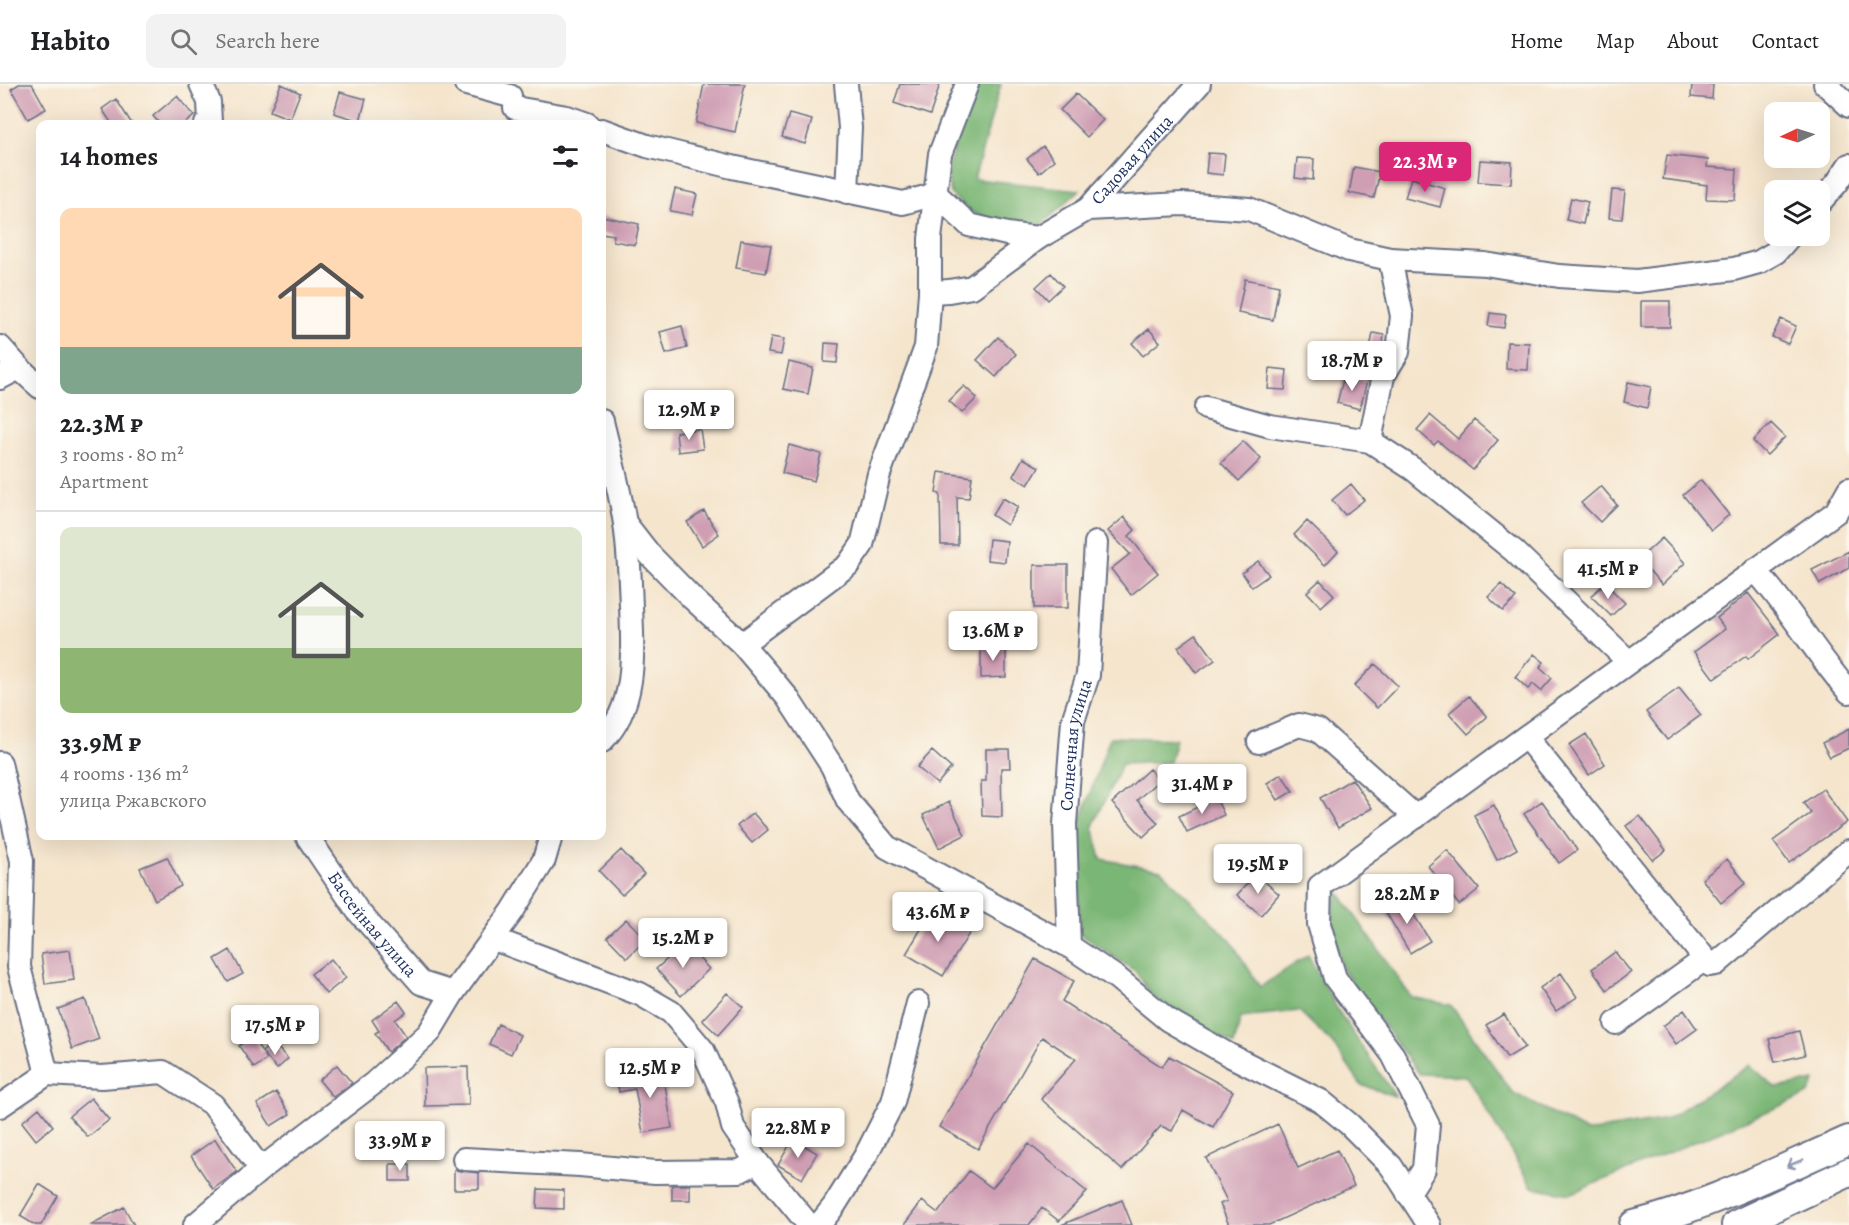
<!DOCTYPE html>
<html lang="en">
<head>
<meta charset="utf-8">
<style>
  :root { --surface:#fff; --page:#f2f2f2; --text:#202124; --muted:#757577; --line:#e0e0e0; --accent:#db2777 }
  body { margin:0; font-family:Alegreya,serif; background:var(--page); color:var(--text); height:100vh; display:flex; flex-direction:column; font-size:22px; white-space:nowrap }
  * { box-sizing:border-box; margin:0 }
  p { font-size:20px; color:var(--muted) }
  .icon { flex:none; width:33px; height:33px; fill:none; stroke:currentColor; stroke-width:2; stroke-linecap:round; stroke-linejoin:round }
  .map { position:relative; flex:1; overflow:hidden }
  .drawer { position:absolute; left:36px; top:36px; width:570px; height:720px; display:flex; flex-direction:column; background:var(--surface); border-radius:12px; box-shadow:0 6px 24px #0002 }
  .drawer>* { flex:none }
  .needle { width:39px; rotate:266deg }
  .controls { position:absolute; left:1764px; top:18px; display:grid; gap:12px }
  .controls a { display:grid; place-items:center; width:66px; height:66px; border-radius:12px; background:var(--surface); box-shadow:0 6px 24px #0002; font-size:30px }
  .price { position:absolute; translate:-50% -51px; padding:0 14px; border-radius:6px; background:#fff; color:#222; font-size:20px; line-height:39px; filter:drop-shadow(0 2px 3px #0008) }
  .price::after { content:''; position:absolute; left:50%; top:36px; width:18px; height:14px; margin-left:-9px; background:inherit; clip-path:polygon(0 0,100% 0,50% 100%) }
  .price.on { background:var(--accent); color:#fff }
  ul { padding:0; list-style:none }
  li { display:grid; align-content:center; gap:12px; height:318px; padding:0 24px }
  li+li { border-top:2px solid var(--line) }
  li span { display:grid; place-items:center; height:186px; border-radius:12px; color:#555 }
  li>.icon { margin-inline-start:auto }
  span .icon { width:108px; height:108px; fill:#fffc; stroke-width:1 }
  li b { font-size:26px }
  h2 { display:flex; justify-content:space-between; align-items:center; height:72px; padding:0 24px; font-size:26px }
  header { display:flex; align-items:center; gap:36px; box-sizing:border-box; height:84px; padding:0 30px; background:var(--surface); border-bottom:2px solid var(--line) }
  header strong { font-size:28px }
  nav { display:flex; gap:33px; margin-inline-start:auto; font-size:21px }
  .search { width:420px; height:54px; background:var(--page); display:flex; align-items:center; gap:15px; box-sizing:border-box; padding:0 21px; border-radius:12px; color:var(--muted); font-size:22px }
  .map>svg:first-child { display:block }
</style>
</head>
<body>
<header>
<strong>Habito</strong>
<div class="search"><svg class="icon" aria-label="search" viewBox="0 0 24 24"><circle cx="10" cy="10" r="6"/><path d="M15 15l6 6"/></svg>Search here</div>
<nav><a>Home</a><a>Map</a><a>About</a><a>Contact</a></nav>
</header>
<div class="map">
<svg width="1849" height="1141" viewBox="0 0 1849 1141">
  <rect width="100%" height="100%" fill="#fbf7ec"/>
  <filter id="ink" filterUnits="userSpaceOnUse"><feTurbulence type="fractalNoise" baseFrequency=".0167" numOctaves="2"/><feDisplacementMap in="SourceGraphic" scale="12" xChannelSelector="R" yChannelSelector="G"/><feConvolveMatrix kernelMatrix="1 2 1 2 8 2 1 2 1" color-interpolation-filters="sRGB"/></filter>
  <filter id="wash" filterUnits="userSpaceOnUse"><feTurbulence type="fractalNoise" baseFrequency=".008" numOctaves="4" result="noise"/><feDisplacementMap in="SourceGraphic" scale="24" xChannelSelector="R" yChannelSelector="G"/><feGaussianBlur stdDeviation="1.35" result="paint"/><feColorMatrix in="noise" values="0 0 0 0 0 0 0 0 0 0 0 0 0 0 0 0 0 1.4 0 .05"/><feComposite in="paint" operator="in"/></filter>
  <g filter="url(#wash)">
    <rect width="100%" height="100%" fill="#f5e5cd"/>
    <path fill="#7ab674" stroke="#4a7269" stroke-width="1.5" d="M979,0H1001L974,95L1080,106L1042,140L1020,144L971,128L951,110L947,89L960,38Z
      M1110,653L1176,655L1170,678L1122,680L1093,742L1101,775L1161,786L1231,857L1260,903L1308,871L1339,928L1395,1012L1361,1001L1333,960L1299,927L1241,933L1234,961L1153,913L1135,887L1079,849V741Z
      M1338,807L1411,913L1451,921L1512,1008L1587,1048L1667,1035L1750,981L1776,1004L1815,997L1809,1010L1570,1110L1532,1103L1466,992L1419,990L1343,886L1330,839Z"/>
    <g id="blocks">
      <path fill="#cf9eb3" d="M19,0H32L46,25L28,35L11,5Z
        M281,0L300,9L290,35L270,27Z
        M704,0H745L735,48L696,39Z
        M900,0H940L930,31L894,19Z
        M1692,0H1713L1712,15L1691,13Z
        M340,8L366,15L360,37L334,29Z
        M1076,10L1103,36L1087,53L1060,26Z
        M177,12L194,32L184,40H160L153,32Z
        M116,15L132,40H112L102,25Z
        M789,30L812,36L805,60L782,53Z
        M1043,62L1054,76L1039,89L1027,75Z
        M1208,69L1225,70L1223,91L1206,89Z
        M1667,71L1708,76L1707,83L1737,85L1735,116L1706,115L1707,101L1663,95Z
        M1297,74L1314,75L1313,96L1295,94Z
        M1480,76L1512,78L1511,100L1478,98Z
        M1354,83L1380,88L1374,114L1349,109Z
        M1411,94L1445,104L1440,123L1405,114Z
        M675,105L697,110L692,131L670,127Z
        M1612,106L1625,107L1622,135L1609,134Z
        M1571,114L1588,118L1583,140L1566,136Z
        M602,132L639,140L635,161L613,157L614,151L602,149Z
        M741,156L771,161L766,189L736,184Z
        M1051,189L1063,202L1048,216L1036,203Z
        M1245,195L1279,202L1273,236L1238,229Z
        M1641,217H1670V243H1641Z
        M1490,229L1506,231L1504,244L1488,242Z
        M1781,235L1796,242L1788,260L1772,253Z
        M682,242L687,264L666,270L660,248Z
        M1149,245L1160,258L1143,272L1132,259Z
        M1373,249L1384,251L1382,266L1370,264Z
        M771,253L784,255L781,271L768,269Z
        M998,253L1016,270L996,293L977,276Z
        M1507,258L1529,259L1528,286L1506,285Z
        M825,259L839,260L837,279L824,278Z
        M789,278L813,284L808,310L783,305Z
        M1270,284L1287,286L1285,306L1268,305Z
        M1344,292L1367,297L1360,325L1337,319Z
        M1628,298L1651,303L1647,324L1624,318Z
        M964,302L977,314L962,329L949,317Z
        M1430,331L1458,355L1474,336L1498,356L1473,386L1438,357L1434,361L1417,346Z
        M1771,339L1785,353L1767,371L1753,357Z
        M700,345L703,365L678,368L676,348Z
        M1243,357L1261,375L1239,397L1221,379Z
        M789,361L821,370L814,397L782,389Z
        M1023,374L1039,383L1028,401L1013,392Z
        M939,388L972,393L969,414L957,413L958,461H941L940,410L936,409Z
        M1701,396L1729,431L1711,446L1683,411Z
        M1351,400L1364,416L1345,431L1332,416Z
        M1601,402L1617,421L1600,438L1581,419Z
        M1003,414L1018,423L1007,441L992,431Z
        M704,427L719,450L702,462L687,438Z
        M1124,433L1135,446L1129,452L1158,489L1131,511L1111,485L1130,470L1108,447Z
        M1307,437L1338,467L1325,481L1294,451Z
        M1662,454L1685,479L1662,501L1639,475Z
        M989,455L1007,457L1005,478L987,476Z
        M1849,467V484L1820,500L1812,486Z
        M1258,477L1269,491L1252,503L1242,489Z
        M1034,481H1068V524H1034Z
        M1320,496L1334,511L1321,523L1307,508Z
        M1605,499L1625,519L1611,532L1591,512Z
        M1501,500L1516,514L1503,527L1488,513Z
        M1748,509L1780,550L1748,575L1746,572L1714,595L1694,568L1725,545L1717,534Z
        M1196,550L1215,576L1196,589L1178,563Z
        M981,563H1006V593L981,594Z
        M1534,570L1544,578L1540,583L1552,594L1541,607L1533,600L1528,605L1515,593Z
        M1375,580L1398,602L1377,624L1354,602Z
        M1679,604L1701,631L1667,656L1646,628Z
        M1469,612L1487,633L1468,650L1449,629Z
        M1849,645V664L1830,673L1822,659Z
        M1586,650L1605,680L1589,691L1569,661Z
        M986,665H1009L1010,684H1001L1002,733L982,732L981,697H986Z
        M932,667L951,684L937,700L917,683Z
        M1149,685L1159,696L1137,716L1158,739L1143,753L1112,719Z
        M1281,690L1293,707L1278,716L1267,699Z
        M1352,695L1372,724L1338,744L1320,714Z
        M1823,705L1847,738L1789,779L1773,757L1811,729L1803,719Z
        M1216,714L1224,731L1187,748L1179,732Z
        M1542,717L1577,766L1559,779L1524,730Z
        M949,718L965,751L939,764L923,731Z
        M1494,721L1517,765L1497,776L1474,731Z
        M753,729L768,746L752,759L737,742Z
        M1640,732L1666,766L1653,776L1626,742Z
        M621,766L644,790L622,811L599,787Z
        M1447,766L1479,805L1459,821L1428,782Z
        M167,773L181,802L155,816L140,784Z
        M1727,775L1746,799L1721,819L1702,795Z
        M1256,790L1279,810L1261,831L1237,811Z
        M1403,813L1430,857L1410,869L1384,825Z
        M933,825L970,848L943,892L906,870Z
        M626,835L646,855L627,874L607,853Z
        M685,859L709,885L681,912L656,885Z
        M70,866L74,896L45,900L41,870Z
        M230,866L243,890L228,898L215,875Z
        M1615,868L1631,888L1607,906L1592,885Z
        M331,875L346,894L326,910L311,890Z
        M1035,875L1074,897L1062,917L1162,983L1169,972L1233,1007L1213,1043L1183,1026L1172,1047L1161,1042L1122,1086L1041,1015L1076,975L1042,953L978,1065L939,1043Z
        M1561,889L1577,913L1556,927L1540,904Z
        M727,909L743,923L718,951L702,936Z
        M85,915L99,955L72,965L58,925Z
        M398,917L406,928L395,936L406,952L388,968L375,949L379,947L372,936Z
        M1684,926L1697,945L1676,960L1663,942Z
        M1504,930L1525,963L1507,974L1486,941Z
        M498,940L520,951L511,970L489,960Z
        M1799,947L1805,971L1775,978L1769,955Z
        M252,953L267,975L254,984L239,962Z
        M273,959L288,975L277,985L262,968Z
        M337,981L352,999L333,1013L319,996Z
        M662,982L672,1044L643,1049L635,1005L619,1008L617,996L647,991L645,985Z
        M468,983L469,1021L425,1022L424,984Z
        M276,1008L290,1030L271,1042L257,1020Z
        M91,1014L109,1036L88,1053L69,1032Z
        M39,1024L53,1042L36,1056L22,1038Z
        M1278,1040L1298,1084L1337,1066L1354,1102L1269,1141H1229L1220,1120L1227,1117L1206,1074Z
        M215,1055L237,1088L213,1105L191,1072Z
        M793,1055L817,1069L802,1095L778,1081Z
        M1029,1060L1087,1108L1059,1137L1042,1124L1029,1141H904L922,1117L938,1129L969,1087L992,1104Z
        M390,1080H410V1097H390Z
        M454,1086L479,1089V1105H454Z
        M39,1100L58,1112L41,1141H35L20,1132Z
        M672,1101H690V1116H672Z
        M538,1105L564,1106V1125L537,1124Z
        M1122,1116L1132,1141H1061Z
        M124,1123L134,1141H90Z"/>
    </g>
  </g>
  <g filter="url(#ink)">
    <use href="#blocks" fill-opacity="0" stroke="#676f85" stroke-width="1.5"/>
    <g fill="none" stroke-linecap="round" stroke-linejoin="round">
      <defs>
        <g id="minor">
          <path d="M201,0L209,18L210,38L206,40"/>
          <path d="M466,0L510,12"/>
          <path d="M846,0L850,44L847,108"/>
          <path d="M1825,0L1849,22"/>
          <path d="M515,24L567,33L587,40"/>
          <path d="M602,46L647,62L732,83L903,119L936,110"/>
          <path d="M936,110L969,141L1007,150L1038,154L1088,125L1182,120L1249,125L1349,166L1390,175L1485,180L1559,192L1637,197L1734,185L1759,178L1776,168L1790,152"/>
          <path d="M1820,118L1837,99L1849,81"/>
          <path id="s1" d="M1088,125L1199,0"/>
          <path d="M930,208L949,207L972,203L1038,154"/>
          <path d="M0,263L19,284L40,303"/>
          <path d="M0,294L19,284"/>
          <path d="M1206,324L1270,342L1370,357L1413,385L1514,467L1628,577"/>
          <path d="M602,337C610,371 620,406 625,440C629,468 630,495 631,523C633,569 637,622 602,657"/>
          <path d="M1370,357L1383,292L1398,268L1402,232L1390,175"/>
          <path d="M625,439L650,471L693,515L742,560L787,613L832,682L848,717L887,763L1069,862L1117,894L1168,936L1229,971L1321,1017L1349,1040L1391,1082L1429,1141"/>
          <path d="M1755,486C1790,524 1815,569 1849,608"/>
          <path d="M742,560L848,481L862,461L879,390L926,263L930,208V155L940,70L967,0"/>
          <path d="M1526,653L1705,875L1616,939"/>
          <path d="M1259,658L1299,641L1318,646L1416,733"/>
          <path d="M0,679L22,777L19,883L47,990"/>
          <path id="s2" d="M307,752L357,826L421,899L453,909"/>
          <path d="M494,855L640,910L671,928L703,966L727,1019L733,1043L757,1078L809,1141"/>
          <path id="s3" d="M1069,862L1065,740L1073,637L1088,591L1096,459"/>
          <path d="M1705,875L1710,881L1716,880L1849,767"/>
          <path d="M0,1022L47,990L102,993L163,988L213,1021L261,1085"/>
          <path d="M464,1075L580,1081L655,1088L740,1087L757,1078"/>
          <path d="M1408,1110L1424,1085L1428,1041L1393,971L1335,894L1319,840L1320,802L1836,428L1849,405"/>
          <path d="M195,1141L261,1085L374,999L429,949L453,909L512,828L544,776L551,752"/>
          <path d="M819,1141L834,1122L866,1071L893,1018L918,919"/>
        </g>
        <path id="major" d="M1634,1141C1708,1122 1779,1086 1849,1056
          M1736,1141L1849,1088"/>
      </defs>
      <use href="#minor" stroke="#676f85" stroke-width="26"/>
      <use href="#major" stroke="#676f85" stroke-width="32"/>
      <use href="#minor" stroke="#fff" stroke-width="22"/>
      <use href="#major" stroke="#fff" stroke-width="28"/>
    </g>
    <defs><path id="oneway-shaft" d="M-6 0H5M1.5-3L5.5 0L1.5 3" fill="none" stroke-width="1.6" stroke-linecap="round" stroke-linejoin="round" transform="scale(1.5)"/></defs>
    <use stroke="#8d97ae" href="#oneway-shaft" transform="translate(1795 1079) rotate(157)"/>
  </g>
  <g text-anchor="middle" stroke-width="5" stroke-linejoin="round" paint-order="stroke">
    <g font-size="18" fill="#1b2f5e" stroke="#fbf7ec">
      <text dy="6" stroke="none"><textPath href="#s1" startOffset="66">Садовая улица</textPath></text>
      <text dy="6" stroke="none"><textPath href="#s3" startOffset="202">Солнечная улица</textPath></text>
      <text dy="6" stroke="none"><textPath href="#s2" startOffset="110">Бассейная улица</textPath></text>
    </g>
  </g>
</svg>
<div class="controls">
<a><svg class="needle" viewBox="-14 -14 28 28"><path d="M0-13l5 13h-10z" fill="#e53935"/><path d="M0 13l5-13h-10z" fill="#757577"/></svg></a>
<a><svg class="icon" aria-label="layers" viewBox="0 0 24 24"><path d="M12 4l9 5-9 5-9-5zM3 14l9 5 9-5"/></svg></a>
</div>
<b class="price on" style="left:1425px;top:109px">22.3M ₽</b>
<b class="price" style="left:1352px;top:308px">18.7M ₽</b>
<b class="price" style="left:689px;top:357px">12.9M ₽</b>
<b class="price" style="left:1608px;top:516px">41.5M ₽</b>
<b class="price" style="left:993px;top:578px">13.6M ₽</b>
<b class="price" style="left:1202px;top:731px">31.4M ₽</b>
<b class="price" style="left:1258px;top:811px">19.5M ₽</b>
<b class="price" style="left:1407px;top:841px">28.2M ₽</b>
<b class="price" style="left:938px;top:859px">43.6M ₽</b>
<b class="price" style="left:683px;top:885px">15.2M ₽</b>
<b class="price" style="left:275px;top:972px">17.5M ₽</b>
<b class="price" style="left:650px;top:1015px">12.5M ₽</b>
<b class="price" style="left:798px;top:1075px">22.8M ₽</b>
<b class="price" style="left:400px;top:1088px">33.9M ₽</b>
<section class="drawer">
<h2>14 homes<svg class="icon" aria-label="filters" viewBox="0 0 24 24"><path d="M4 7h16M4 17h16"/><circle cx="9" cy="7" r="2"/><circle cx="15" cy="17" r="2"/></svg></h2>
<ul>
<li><span style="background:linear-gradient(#ffd9b3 75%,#7fa58c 0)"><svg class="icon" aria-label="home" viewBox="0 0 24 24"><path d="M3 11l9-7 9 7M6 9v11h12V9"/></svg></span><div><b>22.3M ₽</b><p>3 rooms · 80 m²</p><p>Apartment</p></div></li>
<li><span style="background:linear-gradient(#dfe7d0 65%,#8fb573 0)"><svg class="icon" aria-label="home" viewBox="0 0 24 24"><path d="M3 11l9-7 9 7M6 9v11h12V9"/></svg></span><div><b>33.9M ₽</b><p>4 rooms · 136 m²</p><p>улица Ржавского</p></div></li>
</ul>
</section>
</div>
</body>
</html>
